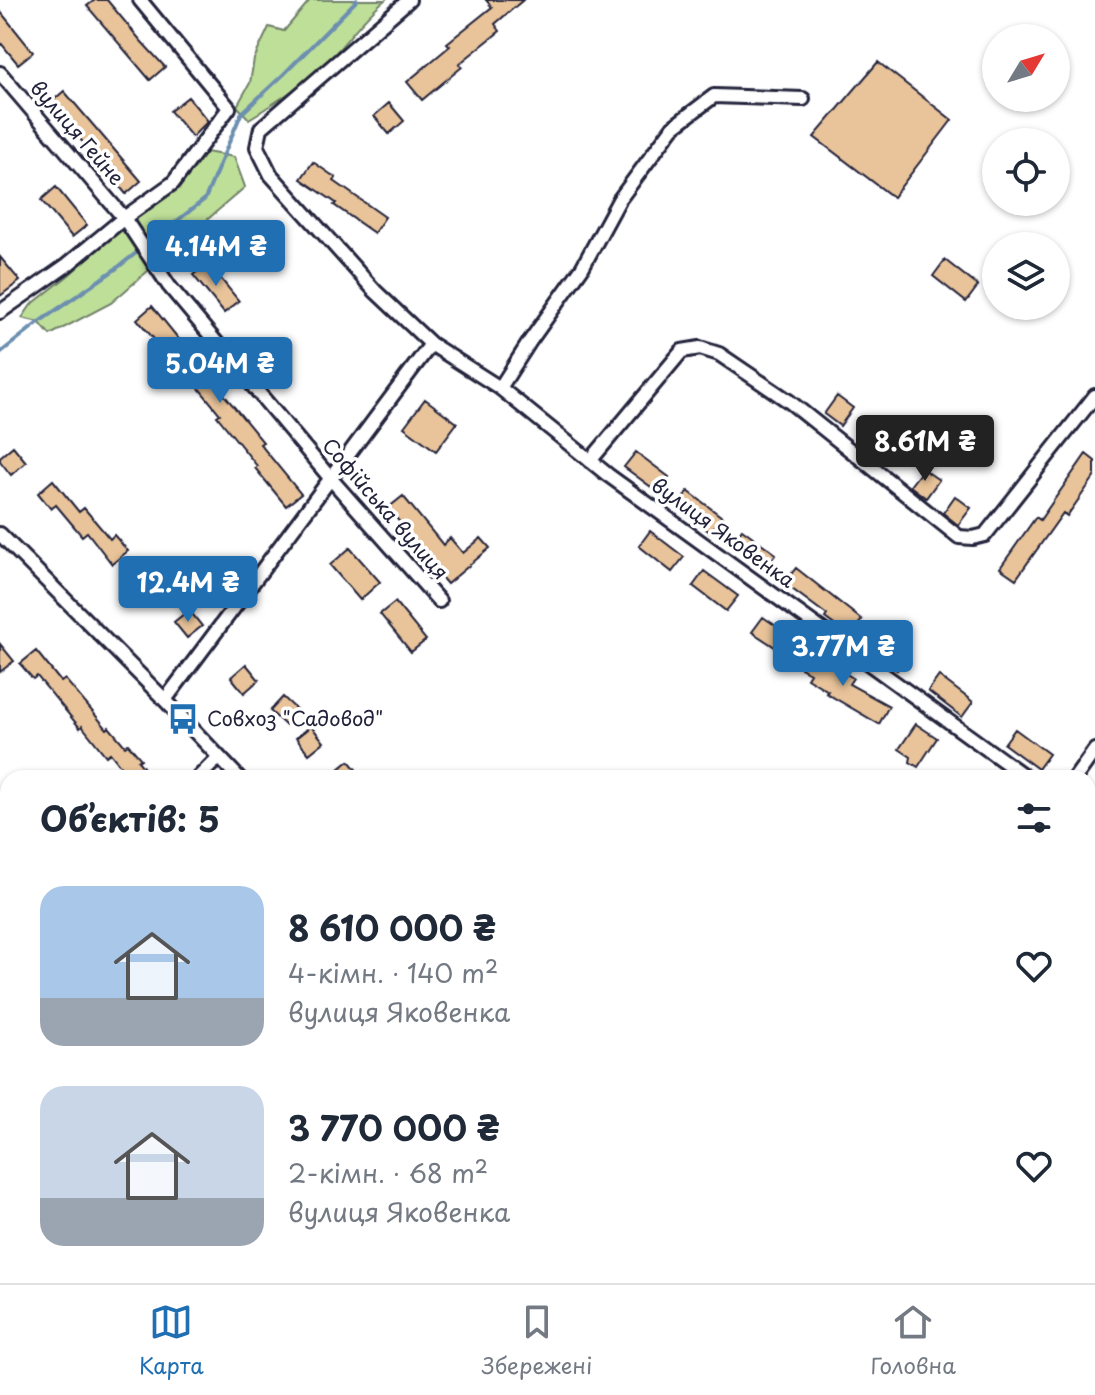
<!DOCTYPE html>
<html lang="uk">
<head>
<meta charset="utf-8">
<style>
  :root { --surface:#fff; --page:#f2f2f3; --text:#1f2937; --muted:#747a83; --line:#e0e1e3; --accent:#1f6fb2 }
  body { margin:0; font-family:"Playpen Sans",sans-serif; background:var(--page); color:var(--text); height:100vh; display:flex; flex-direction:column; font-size:30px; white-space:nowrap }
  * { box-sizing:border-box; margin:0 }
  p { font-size:26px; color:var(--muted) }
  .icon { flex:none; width:44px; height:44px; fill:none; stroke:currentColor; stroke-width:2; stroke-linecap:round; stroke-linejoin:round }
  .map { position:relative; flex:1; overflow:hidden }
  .side { position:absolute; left:0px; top:770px; width:1096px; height:514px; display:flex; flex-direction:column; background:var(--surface); border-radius:24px 24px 0 0; box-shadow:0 2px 6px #0004 }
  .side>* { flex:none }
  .needle { width:52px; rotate:52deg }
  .controls { position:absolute; left:982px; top:24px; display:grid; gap:16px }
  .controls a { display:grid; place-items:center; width:88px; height:88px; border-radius:50%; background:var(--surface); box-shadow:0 2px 6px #0004; font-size:40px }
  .price { position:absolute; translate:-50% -68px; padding:0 18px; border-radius:8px; background:var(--accent); color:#fff; font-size:26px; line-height:52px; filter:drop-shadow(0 2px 4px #0008) }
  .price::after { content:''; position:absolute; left:50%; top:48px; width:24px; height:18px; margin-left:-12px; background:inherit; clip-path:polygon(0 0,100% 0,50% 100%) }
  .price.current { background:#222; color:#fff }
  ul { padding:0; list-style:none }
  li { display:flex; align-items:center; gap:24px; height:200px; padding:0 40px }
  li span { display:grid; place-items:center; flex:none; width:224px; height:160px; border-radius:24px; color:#555 }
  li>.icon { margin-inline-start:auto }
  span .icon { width:96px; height:96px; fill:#fffc; stroke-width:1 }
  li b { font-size:34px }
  h2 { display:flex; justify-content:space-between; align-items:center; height:96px; padding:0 40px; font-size:34px }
  .tabs { display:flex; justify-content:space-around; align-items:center; height:112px; border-top:2px solid var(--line); background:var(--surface); font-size:22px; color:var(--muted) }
  .tabs a { display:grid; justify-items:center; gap:4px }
  .tabs .current { color:var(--accent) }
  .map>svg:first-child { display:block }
</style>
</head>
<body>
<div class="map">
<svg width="1095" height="1283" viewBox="0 0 1095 1283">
  <rect width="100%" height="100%" fill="#fff"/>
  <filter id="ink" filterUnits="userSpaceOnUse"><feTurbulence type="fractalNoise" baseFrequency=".0125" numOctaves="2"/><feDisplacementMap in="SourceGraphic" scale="16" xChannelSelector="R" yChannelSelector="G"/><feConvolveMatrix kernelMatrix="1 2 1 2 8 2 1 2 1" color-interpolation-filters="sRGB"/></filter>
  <g filter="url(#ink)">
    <path fill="#bedf98" stroke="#70806a" stroke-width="2" d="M310,0H385C363,17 349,39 330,59C306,83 278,101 249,119L237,106L250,83L254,59L269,27L284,31Z
      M206,152L234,157L245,187L111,303L50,335L39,322L22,318L31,305L69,275Z
      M262,1276H843L853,1283H267Z"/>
    <path fill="#9ed7fe" stroke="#6c8fb0" stroke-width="2" d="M287,1276H367L375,1283H289Z"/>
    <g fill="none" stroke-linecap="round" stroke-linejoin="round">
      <path stroke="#6c8fb0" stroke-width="4" d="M0,353L39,322L117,268L205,199L241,114L284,74L357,0"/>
    </g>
    <path fill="#e9c49a" stroke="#22223b" stroke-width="2" d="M95,0H107L141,41L165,67L150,80L87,6Z
      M486,0H523L495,24L500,31L459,64L462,67L422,100L407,82L450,46L447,43L492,7Z
      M0,11L33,52L18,64L0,42Z
      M878,62L952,120L893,197L814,137Z
      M64,91L141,181L126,194L50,103Z
      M188,97L208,121L192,137L170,111Z
      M389,103L404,121L389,134L374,116Z
      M313,162L336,178L334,181L385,217L374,233L334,205L336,203L301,179Z
      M56,187L87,225L72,237L41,200Z
      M0,257L20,281L0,296Z
      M945,260L978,286L966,302L933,276Z
      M208,263L239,301L224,313L193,275Z
      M152,306L190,353L193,351L224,389L221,391L263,442L260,444L301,494L286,506L255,468L257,466L217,416L220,414L171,354L168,356L137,319Z
      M837,396L853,408L840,426L824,414Z
      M425,399L457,423L436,451L404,427Z
      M13,446L26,462L11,475L0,461V457Z
      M636,452L669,477L658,492L624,467Z
      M1086,454L1095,461V476L1067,516L1063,513L1016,579L1000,568L1036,517L1040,520Z
      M923,469L939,480L926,498L910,486Z
      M53,480L79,512L84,508L110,539L114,535L128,551L112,564L87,532L82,536L56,505L51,509L38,493Z
      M688,491L722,517L710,532L677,507Z
      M403,496L443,545L450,538L463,553L481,538L490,548L447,584L426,560L428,557L388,508Z
      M955,496L971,508L958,525L943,513Z
      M742,529L776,554L764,569L731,544Z
      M650,531L684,557L672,572L639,546Z
      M350,548L380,582L360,600L330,565Z
      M147,567L160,583L145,596L132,580Z
      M796,568L862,620L849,636L825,618L827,615L784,583Z
      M704,571L738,596L726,611L693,586Z
      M395,602L426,640L411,652L380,614Z
      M189,610L202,626L187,638L174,622Z
      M763,617L788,634L778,649L752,632Z
      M882,636L908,653L897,670L871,653Z
      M0,644L14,661L0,672Z
      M36,651L61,682L65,679L107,729L109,727L125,746L128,744L141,759L138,761L152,778H130L110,753L106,756L82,726L80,728L37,676L33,679L20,664Z
      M810,652L853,678L849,684L889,706L879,724L826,693L828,691L807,678L810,673L801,668Z
      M246,664L259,680L244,693L231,677Z
      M939,676L973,702L962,717L928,691Z
      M283,697L298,711L285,725L270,711Z
      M916,724L937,738L918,767L910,762L911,757L899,749Z
      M311,726L324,742L309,754L296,738Z
      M1015,729L1049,754L1038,769L1004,744Z
      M349,761L363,778H328Z"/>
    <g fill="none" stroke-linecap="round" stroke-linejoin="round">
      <defs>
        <path id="minor" d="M409,0L261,128L257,147L271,175L375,291L431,344L500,388L608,475L1027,778
          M0,73L124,218L169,286L331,479L439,601
          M0,312L67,265L124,218L173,183L229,108L140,0
          M500,388L530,341L582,268L619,200L673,127L714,96L803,99
          M590,461L682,351L700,348L719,354L790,402L959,537L973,538L985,535L1095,396
          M0,534L165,700L239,778
          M165,700L431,344
          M198,778L219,757
          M1075,778L1095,750
          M0,897L8,909
          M0,916L8,919
          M910,1276L921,1283"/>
      </defs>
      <use href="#minor" stroke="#22223b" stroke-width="18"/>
      <use href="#minor" stroke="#fff" stroke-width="12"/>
    </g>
  </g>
  <defs>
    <symbol id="bus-bare" viewBox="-9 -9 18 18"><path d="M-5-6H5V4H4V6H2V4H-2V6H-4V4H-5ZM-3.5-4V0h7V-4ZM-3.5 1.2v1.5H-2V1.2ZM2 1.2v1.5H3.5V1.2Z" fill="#1f6fb2" stroke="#fff" stroke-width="2.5" paint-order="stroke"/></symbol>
  </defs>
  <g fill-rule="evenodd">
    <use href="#bus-bare" x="161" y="697" width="44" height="44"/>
  </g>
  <g text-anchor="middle" stroke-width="7" stroke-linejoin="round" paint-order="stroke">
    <g font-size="20" fill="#22223b" stroke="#fff">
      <text transform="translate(77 133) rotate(49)" y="7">вулиця Гейне</text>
      <text transform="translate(385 509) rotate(49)" y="7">Софійська вулиця</text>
      <text transform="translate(723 533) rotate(36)" y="7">вулиця Яковенка</text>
    </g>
    <g font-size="20" fill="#22223b" stroke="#fff" text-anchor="start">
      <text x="207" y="726">Совхоз "Садовод"</text>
    </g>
  </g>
</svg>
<div class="controls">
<a><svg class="needle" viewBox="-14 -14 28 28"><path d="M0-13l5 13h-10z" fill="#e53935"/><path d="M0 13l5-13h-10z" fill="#747a83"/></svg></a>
<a><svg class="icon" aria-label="locate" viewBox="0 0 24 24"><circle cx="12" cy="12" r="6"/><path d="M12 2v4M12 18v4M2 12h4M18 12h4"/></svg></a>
<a><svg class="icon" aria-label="layers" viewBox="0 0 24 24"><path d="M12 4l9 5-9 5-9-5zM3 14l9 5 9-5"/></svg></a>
</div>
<b class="price" style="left:216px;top:288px">4.14M ₴</b>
<b class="price" style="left:220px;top:405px">5.04M ₴</b>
<b class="price current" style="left:925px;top:483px">8.61M ₴</b>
<b class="price" style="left:188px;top:624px">12.4M ₴</b>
<b class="price" style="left:843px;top:688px">3.77M ₴</b>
<section class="side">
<h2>Об’єктів: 5<svg class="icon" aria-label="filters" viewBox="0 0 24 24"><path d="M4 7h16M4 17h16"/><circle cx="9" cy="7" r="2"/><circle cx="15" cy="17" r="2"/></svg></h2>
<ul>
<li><span style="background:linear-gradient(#a9c7e8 70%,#9aa5b1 0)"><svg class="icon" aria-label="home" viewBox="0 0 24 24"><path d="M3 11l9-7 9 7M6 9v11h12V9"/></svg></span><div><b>8 610 000 ₴</b><p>4-кімн. · 140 m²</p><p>вулиця Яковенка</p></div><svg class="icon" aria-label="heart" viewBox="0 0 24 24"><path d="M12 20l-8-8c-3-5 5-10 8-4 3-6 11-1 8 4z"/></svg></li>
<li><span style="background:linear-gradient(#c9d6e8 70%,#9aa5b1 0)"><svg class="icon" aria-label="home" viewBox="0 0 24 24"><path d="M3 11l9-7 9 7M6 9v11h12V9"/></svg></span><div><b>3 770 000 ₴</b><p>2-кімн. · 68 m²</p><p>вулиця Яковенка</p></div><svg class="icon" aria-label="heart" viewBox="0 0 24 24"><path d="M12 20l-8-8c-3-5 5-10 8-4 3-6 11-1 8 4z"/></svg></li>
</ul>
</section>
</div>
<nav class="tabs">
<a class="current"><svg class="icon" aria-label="map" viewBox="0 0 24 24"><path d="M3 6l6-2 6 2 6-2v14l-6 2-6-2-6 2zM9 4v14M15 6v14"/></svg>Карта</a>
<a><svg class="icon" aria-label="saved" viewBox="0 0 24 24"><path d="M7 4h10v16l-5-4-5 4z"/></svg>Збережені</a>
<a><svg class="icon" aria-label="home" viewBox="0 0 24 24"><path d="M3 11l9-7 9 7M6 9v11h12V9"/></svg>Головна</a>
</nav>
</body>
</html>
